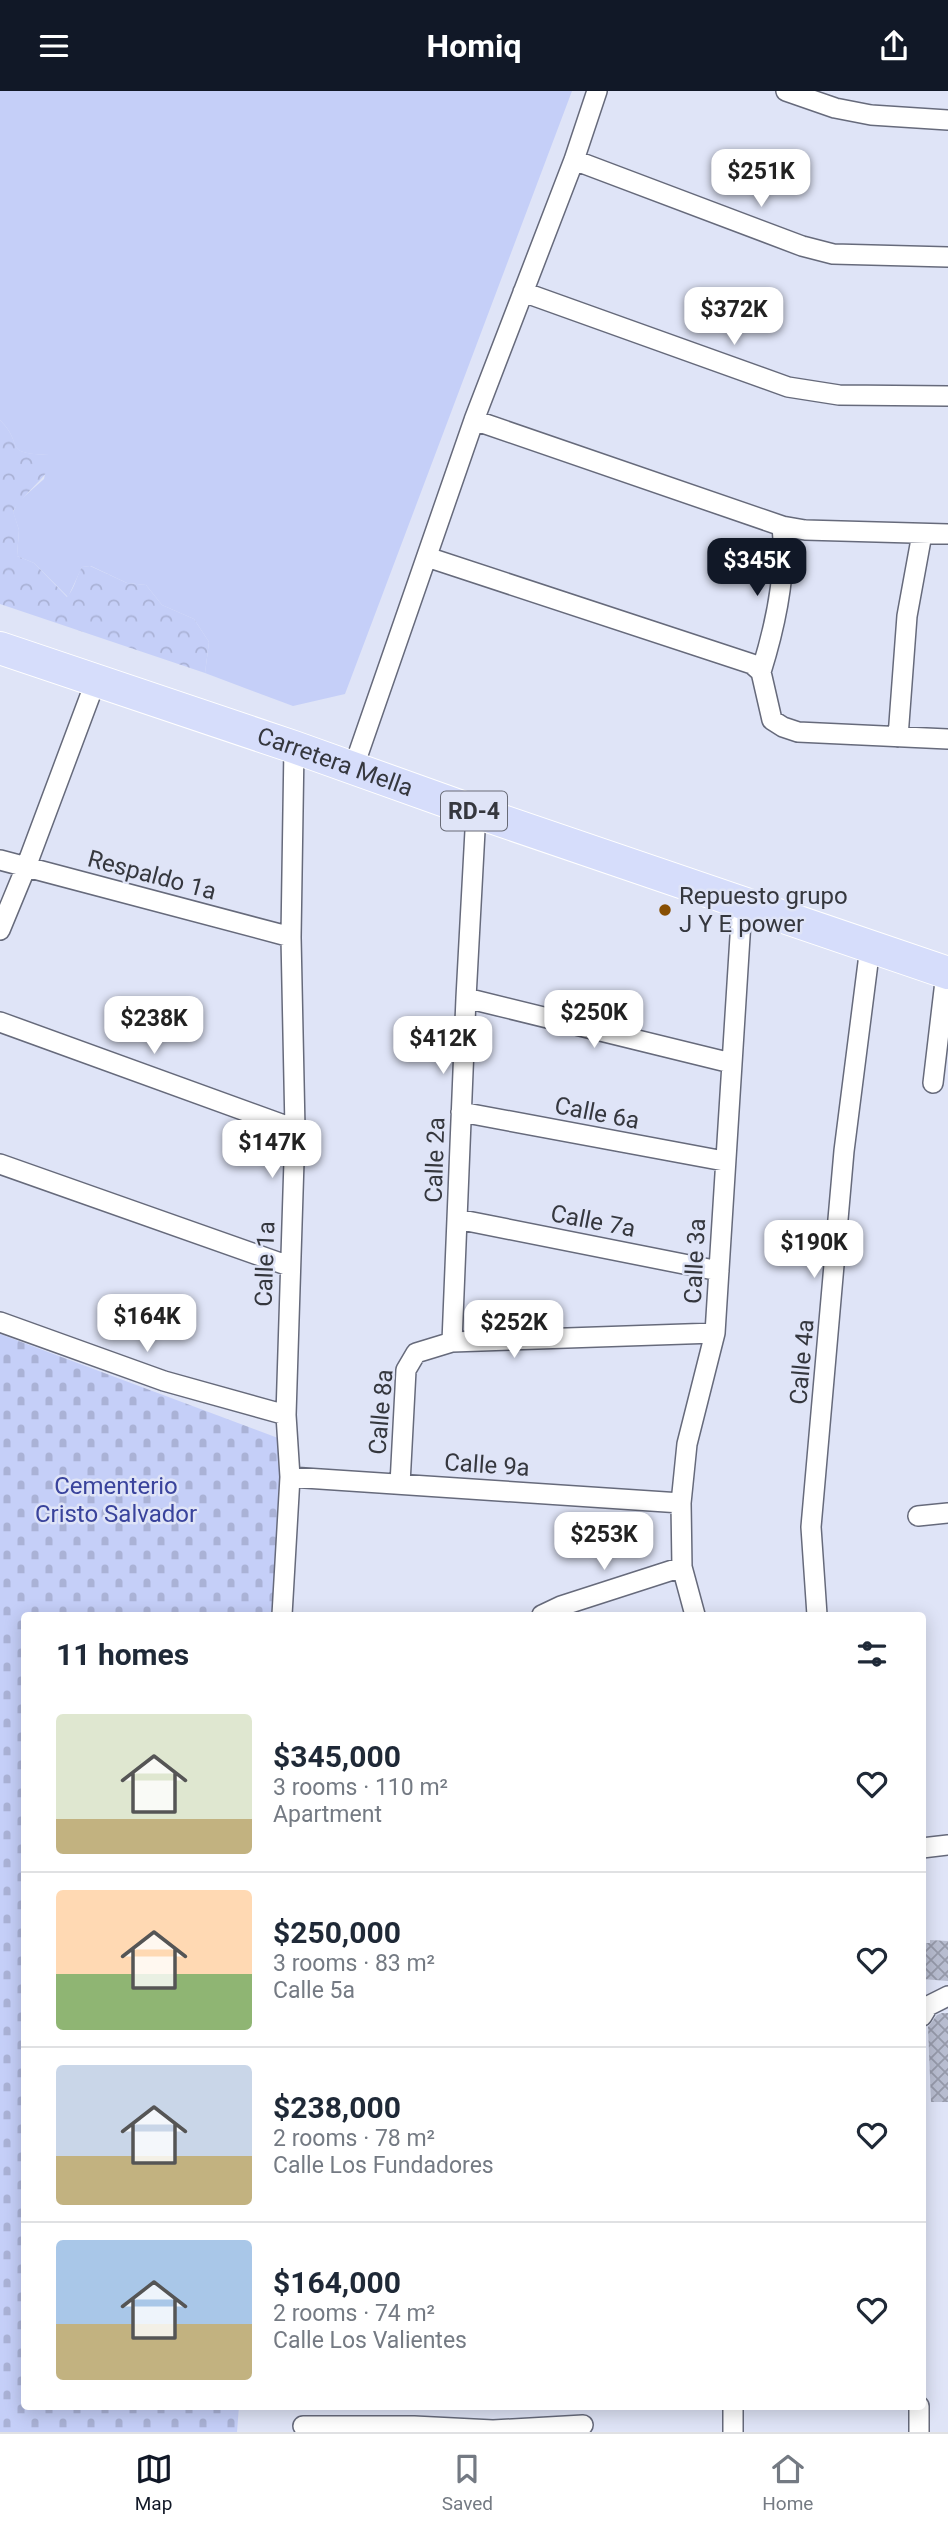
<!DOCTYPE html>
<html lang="en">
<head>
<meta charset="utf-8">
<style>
  :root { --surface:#fff; --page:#f2f2f3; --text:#1f2937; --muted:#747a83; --line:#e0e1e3; --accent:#111827 }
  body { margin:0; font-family:Roboto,sans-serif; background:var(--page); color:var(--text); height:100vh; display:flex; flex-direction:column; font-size:26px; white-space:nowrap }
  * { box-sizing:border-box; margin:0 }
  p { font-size:23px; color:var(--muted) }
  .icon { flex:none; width:38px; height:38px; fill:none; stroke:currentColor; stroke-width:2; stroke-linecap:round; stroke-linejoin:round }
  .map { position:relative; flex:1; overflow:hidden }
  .drawer { position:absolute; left:21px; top:1521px; width:905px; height:798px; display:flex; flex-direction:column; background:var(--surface); border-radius:7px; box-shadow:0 4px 18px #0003 }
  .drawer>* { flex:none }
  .price { position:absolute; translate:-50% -60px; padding:0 16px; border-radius:14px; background:#fff; color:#222; font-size:23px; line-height:46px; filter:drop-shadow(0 2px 4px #0008) }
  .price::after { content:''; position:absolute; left:50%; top:42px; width:21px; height:16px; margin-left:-10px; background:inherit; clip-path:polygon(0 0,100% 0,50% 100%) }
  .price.selected { background:var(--accent); color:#fff }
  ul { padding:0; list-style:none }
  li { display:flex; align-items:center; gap:21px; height:175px; padding:0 35px }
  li+li { border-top:2px solid var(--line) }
  li span { display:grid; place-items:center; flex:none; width:196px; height:140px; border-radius:7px; color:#555 }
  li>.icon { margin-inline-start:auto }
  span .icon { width:84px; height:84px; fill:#fffc; stroke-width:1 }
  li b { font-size:30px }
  h2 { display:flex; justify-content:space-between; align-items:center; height:84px; padding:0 35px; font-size:30px }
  header { display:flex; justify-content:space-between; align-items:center; height:91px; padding:0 35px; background:var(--accent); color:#fff; font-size:32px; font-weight:700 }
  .tab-bar { display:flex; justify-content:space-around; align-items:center; height:98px; border-top:2px solid var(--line); background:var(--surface); font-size:19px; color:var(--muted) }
  .tab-bar a { display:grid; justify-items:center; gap:4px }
  .tab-bar .selected { color:var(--accent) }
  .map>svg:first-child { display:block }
</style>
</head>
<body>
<header><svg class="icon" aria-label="menu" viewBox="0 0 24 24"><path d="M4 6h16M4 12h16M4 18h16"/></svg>Homiq<svg class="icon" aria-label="share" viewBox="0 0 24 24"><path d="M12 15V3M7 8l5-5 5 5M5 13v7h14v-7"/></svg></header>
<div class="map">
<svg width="948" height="2341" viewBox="0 0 948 2341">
  <defs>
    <pattern id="forest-crowns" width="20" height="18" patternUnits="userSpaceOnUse" patternTransform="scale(1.75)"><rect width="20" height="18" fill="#c5cff8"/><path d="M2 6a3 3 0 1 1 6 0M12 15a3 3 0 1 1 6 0" fill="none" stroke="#aab2d6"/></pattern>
    <pattern id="cemetery-stones" width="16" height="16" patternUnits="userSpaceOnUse" patternTransform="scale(1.75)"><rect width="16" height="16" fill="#c5cff8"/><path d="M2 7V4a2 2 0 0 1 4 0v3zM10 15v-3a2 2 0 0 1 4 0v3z" fill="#aab2d6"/></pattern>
    <pattern id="building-cross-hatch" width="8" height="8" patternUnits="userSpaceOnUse" patternTransform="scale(1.75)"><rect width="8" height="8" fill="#b8bdd0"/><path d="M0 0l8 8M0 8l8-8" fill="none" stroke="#969aaa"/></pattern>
  </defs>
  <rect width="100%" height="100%" fill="#dfe4f7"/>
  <path fill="#c5cff8" d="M0,0H572L345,603L293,615L205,582L209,551L194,528L162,514L146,494L127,492L91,475L82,476L68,506L34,472L17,465L19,439L13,421L18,411L44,388L49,364C0,362 26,355 0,329Z"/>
  <path fill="url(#forest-crowns)" d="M0,329C26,355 0,362 50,364L53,372C42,391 24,402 13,420L19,439L17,465L34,472L67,506C75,497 76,486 82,476L90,475L127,492L146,494L162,514L194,528L209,551L205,582L0,513Z"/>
  <path fill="url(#cemetery-stones)" d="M0,1243L286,1350L278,1524H24V2315H239L237,2341H0Z"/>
  <path fill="url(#building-cross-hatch)" d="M930,1849L948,1850V1890L922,1888V1852H930Z
    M942,1922H948V2011H931L928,1936L937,1924Z"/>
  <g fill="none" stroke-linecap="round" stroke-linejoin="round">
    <defs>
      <path id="street" d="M786,0L835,17L871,24L948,29
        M574,69L802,155L833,163L948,166
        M523,201L788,296L839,304L948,305
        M474,329L782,435L805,439L948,443
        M427,466L752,573L761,581L772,629L783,636L798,641L948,648
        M761,581C775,536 787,483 782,435
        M898,646L907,525L922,443
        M353,678L474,329L574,69L597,0
        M0,769L291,846
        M0,839L26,776L96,589
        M466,907L731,972
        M0,931L295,1038
        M933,992L946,882
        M461,1021L724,1070
        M0,1073L289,1175
        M457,1128L719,1180
        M0,1231L164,1290L286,1324
        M452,1251L466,907L476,721
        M290,1386L681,1412
        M400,1393L406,1279L416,1262L452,1251L715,1242
        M918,1425L948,1422
        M282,1524L290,1386L286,1324L295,1038L291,846L294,656
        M542,1524L561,1515L682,1476
        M695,1524L682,1476L681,1412L687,1353L715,1242L742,814
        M817,1524L811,1436L844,1060L870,856
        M922,1757L948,1754
        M922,1925L928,1915L948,1905
        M919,2315V2341
        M303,2335H414L493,2339L583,2334
        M733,2341V2315"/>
      <g id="primary">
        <path id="s1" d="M0,557L294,656L476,721L948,882"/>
      </g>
    </defs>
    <use href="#street" stroke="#666a7b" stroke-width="22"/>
    <use href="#primary" stroke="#fff" stroke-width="34"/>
    <use href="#street" stroke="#fff" stroke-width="19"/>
    <use href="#primary" stroke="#d6ddfb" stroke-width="32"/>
  </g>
  <circle fill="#874e02" stroke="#dfe4f7" stroke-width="2.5" cx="665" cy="819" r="7"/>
  <g text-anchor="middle" stroke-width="5" stroke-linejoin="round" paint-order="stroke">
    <rect fill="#dfe4f7" stroke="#686b76" stroke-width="2" x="441" y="700.5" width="66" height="39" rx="5"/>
    <g font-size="23" font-weight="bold" fill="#35373e">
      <text x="474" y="728">RD-4</text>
    </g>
    <g font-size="24" fill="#35373e" stroke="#dfe4f7">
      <text dy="8" stroke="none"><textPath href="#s1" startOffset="354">Carretera Mella</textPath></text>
      <text transform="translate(152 784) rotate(15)" y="8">Respaldo 1a</text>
      <text transform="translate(597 1022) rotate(11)" y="8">Calle 6a</text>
      <text transform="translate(435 1069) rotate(-88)" y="8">Calle 2a</text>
      <text transform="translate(593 1130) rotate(11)" y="8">Calle 7a</text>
      <text transform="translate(695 1170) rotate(-87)" y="8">Calle 3a</text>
      <text transform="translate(265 1173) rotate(-88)" y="8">Calle 1a</text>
      <text transform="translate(802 1271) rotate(-85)" y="8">Calle 4a</text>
      <text transform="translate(381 1321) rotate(-85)" y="8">Calle 8a</text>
      <text transform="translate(487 1374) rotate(4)" y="8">Calle 9a</text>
    </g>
    <g font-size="24" fill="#35373e" stroke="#dfe4f7" text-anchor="start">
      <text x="679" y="813">Repuesto grupo<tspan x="679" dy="28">J Y E power</tspan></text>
    </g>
    <g font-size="24" fill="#39439c" stroke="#dfe4f7">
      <text x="116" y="1403">Cementerio<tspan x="116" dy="28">Cristo Salvador</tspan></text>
    </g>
  </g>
</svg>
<b class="price" style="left:761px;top:118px">$251K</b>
<b class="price" style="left:734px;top:256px">$372K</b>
<b class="price selected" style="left:757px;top:507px">$345K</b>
<b class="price" style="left:594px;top:959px">$250K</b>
<b class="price" style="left:154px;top:965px">$238K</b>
<b class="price" style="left:443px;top:985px">$412K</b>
<b class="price" style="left:272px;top:1089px">$147K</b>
<b class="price" style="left:814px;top:1189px">$190K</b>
<b class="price" style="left:147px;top:1263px">$164K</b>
<b class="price" style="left:514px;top:1269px">$252K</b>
<b class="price" style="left:604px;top:1481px">$253K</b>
<section class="drawer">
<h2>11 homes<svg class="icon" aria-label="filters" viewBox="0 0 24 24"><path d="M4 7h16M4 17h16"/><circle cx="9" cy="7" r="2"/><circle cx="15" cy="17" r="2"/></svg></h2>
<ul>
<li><span style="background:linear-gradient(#dfe7d0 75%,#c2b280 0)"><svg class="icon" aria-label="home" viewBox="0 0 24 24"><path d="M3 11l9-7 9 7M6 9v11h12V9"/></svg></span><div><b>$345,000</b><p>3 rooms · 110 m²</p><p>Apartment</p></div><svg class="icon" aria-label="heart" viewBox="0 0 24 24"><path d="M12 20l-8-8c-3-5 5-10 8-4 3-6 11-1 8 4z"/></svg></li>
<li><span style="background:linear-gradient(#ffd9b3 60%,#8fb573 0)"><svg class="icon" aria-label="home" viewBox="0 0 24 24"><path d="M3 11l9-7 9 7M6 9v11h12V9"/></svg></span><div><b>$250,000</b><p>3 rooms · 83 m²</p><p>Calle 5a</p></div><svg class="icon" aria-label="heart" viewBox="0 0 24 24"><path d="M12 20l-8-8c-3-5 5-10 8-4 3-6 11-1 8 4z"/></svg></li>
<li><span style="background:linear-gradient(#c9d6e8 65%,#c2b280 0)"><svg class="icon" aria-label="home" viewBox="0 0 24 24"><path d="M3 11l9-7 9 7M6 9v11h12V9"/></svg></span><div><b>$238,000</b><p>2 rooms · 78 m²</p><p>Calle Los Fundadores</p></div><svg class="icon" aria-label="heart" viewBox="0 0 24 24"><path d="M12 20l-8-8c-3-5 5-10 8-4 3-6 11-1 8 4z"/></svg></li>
<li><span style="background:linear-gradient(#a9c7e8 60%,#c2b280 0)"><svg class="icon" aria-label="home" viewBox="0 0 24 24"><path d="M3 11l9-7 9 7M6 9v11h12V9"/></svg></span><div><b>$164,000</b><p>2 rooms · 74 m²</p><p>Calle Los Valientes</p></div><svg class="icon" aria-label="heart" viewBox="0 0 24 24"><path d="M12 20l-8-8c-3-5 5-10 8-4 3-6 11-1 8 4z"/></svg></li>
</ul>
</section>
</div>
<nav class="tab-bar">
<a class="selected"><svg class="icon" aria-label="map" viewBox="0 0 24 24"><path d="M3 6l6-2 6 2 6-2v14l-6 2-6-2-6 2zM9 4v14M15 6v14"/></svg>Map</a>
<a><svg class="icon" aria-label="saved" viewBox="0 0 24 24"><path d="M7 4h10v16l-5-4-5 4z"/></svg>Saved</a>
<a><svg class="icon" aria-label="home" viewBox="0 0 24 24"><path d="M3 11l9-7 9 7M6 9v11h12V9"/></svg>Home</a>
</nav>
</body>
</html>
